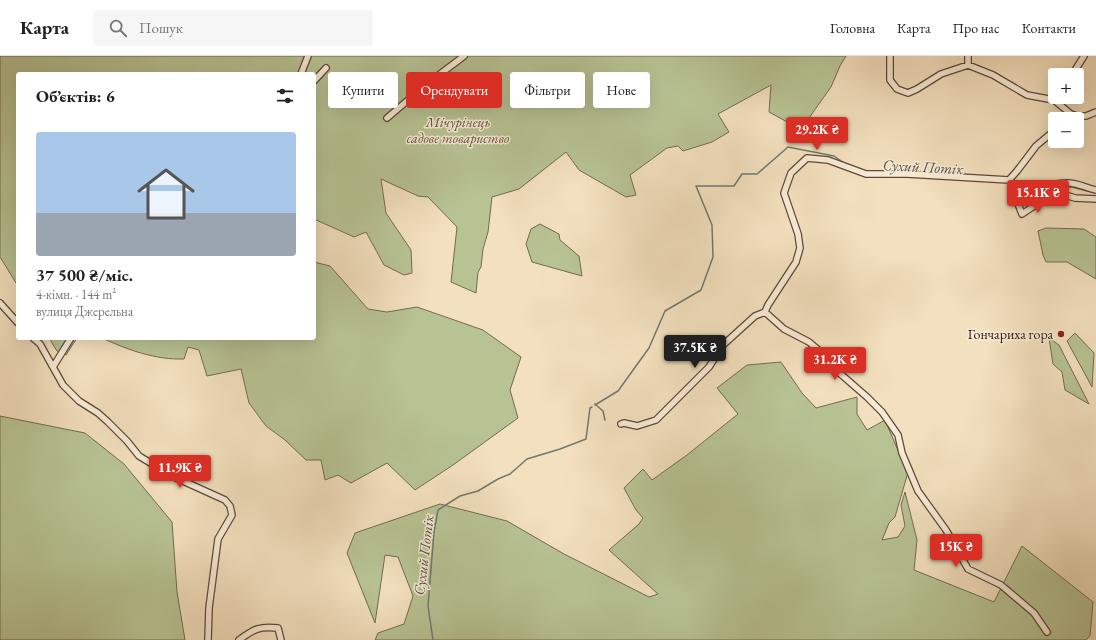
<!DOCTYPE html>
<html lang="uk">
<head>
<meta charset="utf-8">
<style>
  :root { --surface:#fff; --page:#f6f6f6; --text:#202124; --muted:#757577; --line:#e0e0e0; --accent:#d93025 }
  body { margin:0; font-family:"EB Garamond",serif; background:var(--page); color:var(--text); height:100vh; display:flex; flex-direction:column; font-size:15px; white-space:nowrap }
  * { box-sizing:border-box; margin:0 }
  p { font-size:13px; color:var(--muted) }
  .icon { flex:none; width:22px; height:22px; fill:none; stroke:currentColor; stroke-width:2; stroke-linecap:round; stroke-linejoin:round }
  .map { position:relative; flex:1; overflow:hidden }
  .panel { position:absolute; left:16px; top:16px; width:300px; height:268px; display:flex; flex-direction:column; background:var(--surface); border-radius:4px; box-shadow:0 4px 16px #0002 }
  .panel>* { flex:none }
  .hud { position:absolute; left:328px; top:16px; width:380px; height:36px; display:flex; gap:8px }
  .tools { position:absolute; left:1048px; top:12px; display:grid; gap:8px }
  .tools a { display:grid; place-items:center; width:36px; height:36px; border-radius:4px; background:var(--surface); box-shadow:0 4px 16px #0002; font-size:20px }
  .price { position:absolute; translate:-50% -34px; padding:0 9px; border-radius:4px; background:var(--accent); color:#fff; font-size:13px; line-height:26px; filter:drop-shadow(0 1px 2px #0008) }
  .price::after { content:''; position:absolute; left:50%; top:24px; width:12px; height:9px; margin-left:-6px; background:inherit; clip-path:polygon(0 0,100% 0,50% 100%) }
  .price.selected { background:#222; color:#fff }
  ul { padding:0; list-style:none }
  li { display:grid; align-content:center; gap:8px; height:212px; padding:0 20px }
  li+li { border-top:1px solid var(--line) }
  li span { display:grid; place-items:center; height:124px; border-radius:4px; color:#555 }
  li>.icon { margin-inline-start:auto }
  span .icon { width:72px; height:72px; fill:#fffc; stroke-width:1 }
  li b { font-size:17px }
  h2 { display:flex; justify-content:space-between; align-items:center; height:48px; padding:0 20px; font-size:17px }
  .chip { padding:0 14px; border-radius:4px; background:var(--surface); box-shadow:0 4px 16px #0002; font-size:14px; line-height:36px }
  .chip.selected { background:var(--accent); color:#fff }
  header { display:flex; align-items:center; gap:24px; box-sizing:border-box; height:56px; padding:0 20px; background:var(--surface); border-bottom:1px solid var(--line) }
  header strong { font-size:19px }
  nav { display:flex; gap:22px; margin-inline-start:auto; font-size:14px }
  .search { width:280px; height:36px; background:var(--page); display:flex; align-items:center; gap:10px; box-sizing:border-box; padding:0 14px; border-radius:4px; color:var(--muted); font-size:15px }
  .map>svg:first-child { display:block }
</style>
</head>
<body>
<header>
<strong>Карта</strong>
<div class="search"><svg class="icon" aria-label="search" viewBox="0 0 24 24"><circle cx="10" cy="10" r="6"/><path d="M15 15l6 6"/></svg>Пошук</div>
<nav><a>Головна</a><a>Карта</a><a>Про нас</a><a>Контакти</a></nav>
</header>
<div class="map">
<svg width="1096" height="584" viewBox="0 0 1096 584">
  <rect width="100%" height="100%" fill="#f3e0be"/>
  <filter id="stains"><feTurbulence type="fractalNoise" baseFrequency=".005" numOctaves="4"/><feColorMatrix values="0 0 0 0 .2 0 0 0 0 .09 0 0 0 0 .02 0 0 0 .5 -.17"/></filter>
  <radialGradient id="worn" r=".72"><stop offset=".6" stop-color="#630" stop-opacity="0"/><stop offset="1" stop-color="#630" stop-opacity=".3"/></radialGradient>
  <path fill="#b8c394" stroke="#726c50" d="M0,0H846L840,10L831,31L804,69L789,67L769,56L771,29L718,58L729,76L712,86L683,95L678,90L667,92L630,119L636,139L626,141L579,114L566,96L519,133L492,141L488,176L483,193L481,211L478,216L476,237L451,226L457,171L428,141L418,140L381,123L386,157L411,194L412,217L404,219L384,209L366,176L354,181L314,163V18H18V230L0,201Z
    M540,168L559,178L560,184L579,200L582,220L532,206L526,188L531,173Z
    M1046,172L1084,173L1096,181V223L1067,206H1046L1043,199L1038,175Z
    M314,206L330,210L368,253L387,256L417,251L483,274L521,301L510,334L518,362L453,409L415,434L387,407L351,427L338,419L325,424L321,404H306L285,384L266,370L249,347L241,313L207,320L199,294L188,291L184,303C156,304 128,294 102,282H314Z
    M1075,277L1094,297L1092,331L1067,285Z
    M49,282H77L66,299L57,295Z
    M1049,282L1059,289L1089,348L1065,334L1062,316L1053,308Z
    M781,306L802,337L816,352L857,341V358L867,374L885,364L900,399L909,413L895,461L889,467L882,484L898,481L905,470L901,449L905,436L917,484L914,514L994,546L1022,490L1093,546L1090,580L1086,584H375L378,577L404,568L413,540L398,501L385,499L375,567L347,497L355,477L440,448L507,465L564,498L649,541L658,538L609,494L639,468L643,462L636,454L624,432L643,413L652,424L687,399L738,358L717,332L747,309Z
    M0,360L85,377L124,408L172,466L177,536L185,584H0Z"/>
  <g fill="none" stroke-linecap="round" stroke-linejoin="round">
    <path stroke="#6f7a70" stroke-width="1.5" d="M1016,131L1019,138L1037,136L1057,131L1067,130L1096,137
      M595,348L603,355L605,364
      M595,349L618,335L649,292L665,255L701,234L713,201L712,169L696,130H734L742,118H757L788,91L834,100L847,109
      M433,584L428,550L434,476L438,454L460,440L478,435L498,423L510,418L527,403L560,393L586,383L590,352L592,351"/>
    <defs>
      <path id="street" d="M890,0V24L897,33L908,37L917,33L941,18L968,9L993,19L1027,39L1054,44L1071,58L1077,60H1086L1096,56
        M968,9V0
        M301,18L308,0
        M1072,19L1084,0
        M314,25L326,12
        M1077,60L1080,88
        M387,62L427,28L464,0
        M1009,124L1017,115L1036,90L1055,74
        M1014,131L1015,140L1022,158L1043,144L1062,138L1075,142L1096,143
        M0,247L18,267
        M765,256L768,249L796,206L800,192L798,178L784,137L791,117L807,102L828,104L866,118H907L1009,124C1027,140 1045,127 1066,127C1077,126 1085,132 1096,134
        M765,256L784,273L809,286L828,302L836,314L867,341L882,356L898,379L902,397L918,435L946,474L968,513L1001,529L1034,557L1047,576
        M33,282L40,288L63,329L79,345L98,357L108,366L127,385L139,400L172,420L225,444L230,450L232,459L218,483L209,552L208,584
        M53,311L71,282
        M621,368L624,367L637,370L656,364L709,311L723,289L755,260L765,256
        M239,584C254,573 259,570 278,572L281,584"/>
    </defs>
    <use href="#street" stroke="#5e4838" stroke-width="8"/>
    <use href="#street" stroke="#f7ebd5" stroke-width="5.5"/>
  </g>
  <circle fill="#8f2418" stroke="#f7ebd5" stroke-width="1.5" cx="1061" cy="278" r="4"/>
  <g text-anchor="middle" stroke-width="3" stroke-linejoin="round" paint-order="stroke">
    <g font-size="14" font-style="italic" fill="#5d523b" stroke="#f7ebd5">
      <text x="458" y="71">Мічурінець<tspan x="458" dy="16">садове товариство</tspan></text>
    </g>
    <g font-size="14" fill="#2c150b" stroke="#f7ebd5" text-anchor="end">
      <text x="1053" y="283">Гончариха гора</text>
    </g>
    <g font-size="15" font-style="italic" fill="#535046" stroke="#f7ebd5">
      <text transform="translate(923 111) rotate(3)" y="5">Сухий Потік</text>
      <text transform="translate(424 499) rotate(-83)" y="5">Сухий Потік</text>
    </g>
  </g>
  <rect width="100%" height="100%" filter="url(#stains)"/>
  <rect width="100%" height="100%" fill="url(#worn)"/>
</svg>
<div class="tools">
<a>+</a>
<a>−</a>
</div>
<b class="price" style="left:817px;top:95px">29.2K ₴</b>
<b class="price" style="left:1038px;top:158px">15.1K ₴</b>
<b class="price selected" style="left:695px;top:313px">37.5K ₴</b>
<b class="price" style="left:835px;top:325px">31.2K ₴</b>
<b class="price" style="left:180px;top:433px">11.9K ₴</b>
<b class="price" style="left:956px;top:512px">15K ₴</b>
<div class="hud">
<a class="chip">Купити</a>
<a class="chip selected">Орендувати</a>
<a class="chip">Фільтри</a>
<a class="chip">Нове</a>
</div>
<section class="panel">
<h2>Об’єктів: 6<svg class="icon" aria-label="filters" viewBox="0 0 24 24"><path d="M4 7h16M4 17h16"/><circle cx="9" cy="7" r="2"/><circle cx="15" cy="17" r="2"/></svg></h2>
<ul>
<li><span style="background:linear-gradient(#a9c7e8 65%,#9aa5b1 0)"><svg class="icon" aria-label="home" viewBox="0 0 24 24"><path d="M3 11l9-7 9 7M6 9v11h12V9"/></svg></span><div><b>37 500 ₴/міс.</b><p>4-кімн. · 144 m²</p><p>вулиця Джерельна</p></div></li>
</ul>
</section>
</div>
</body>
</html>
